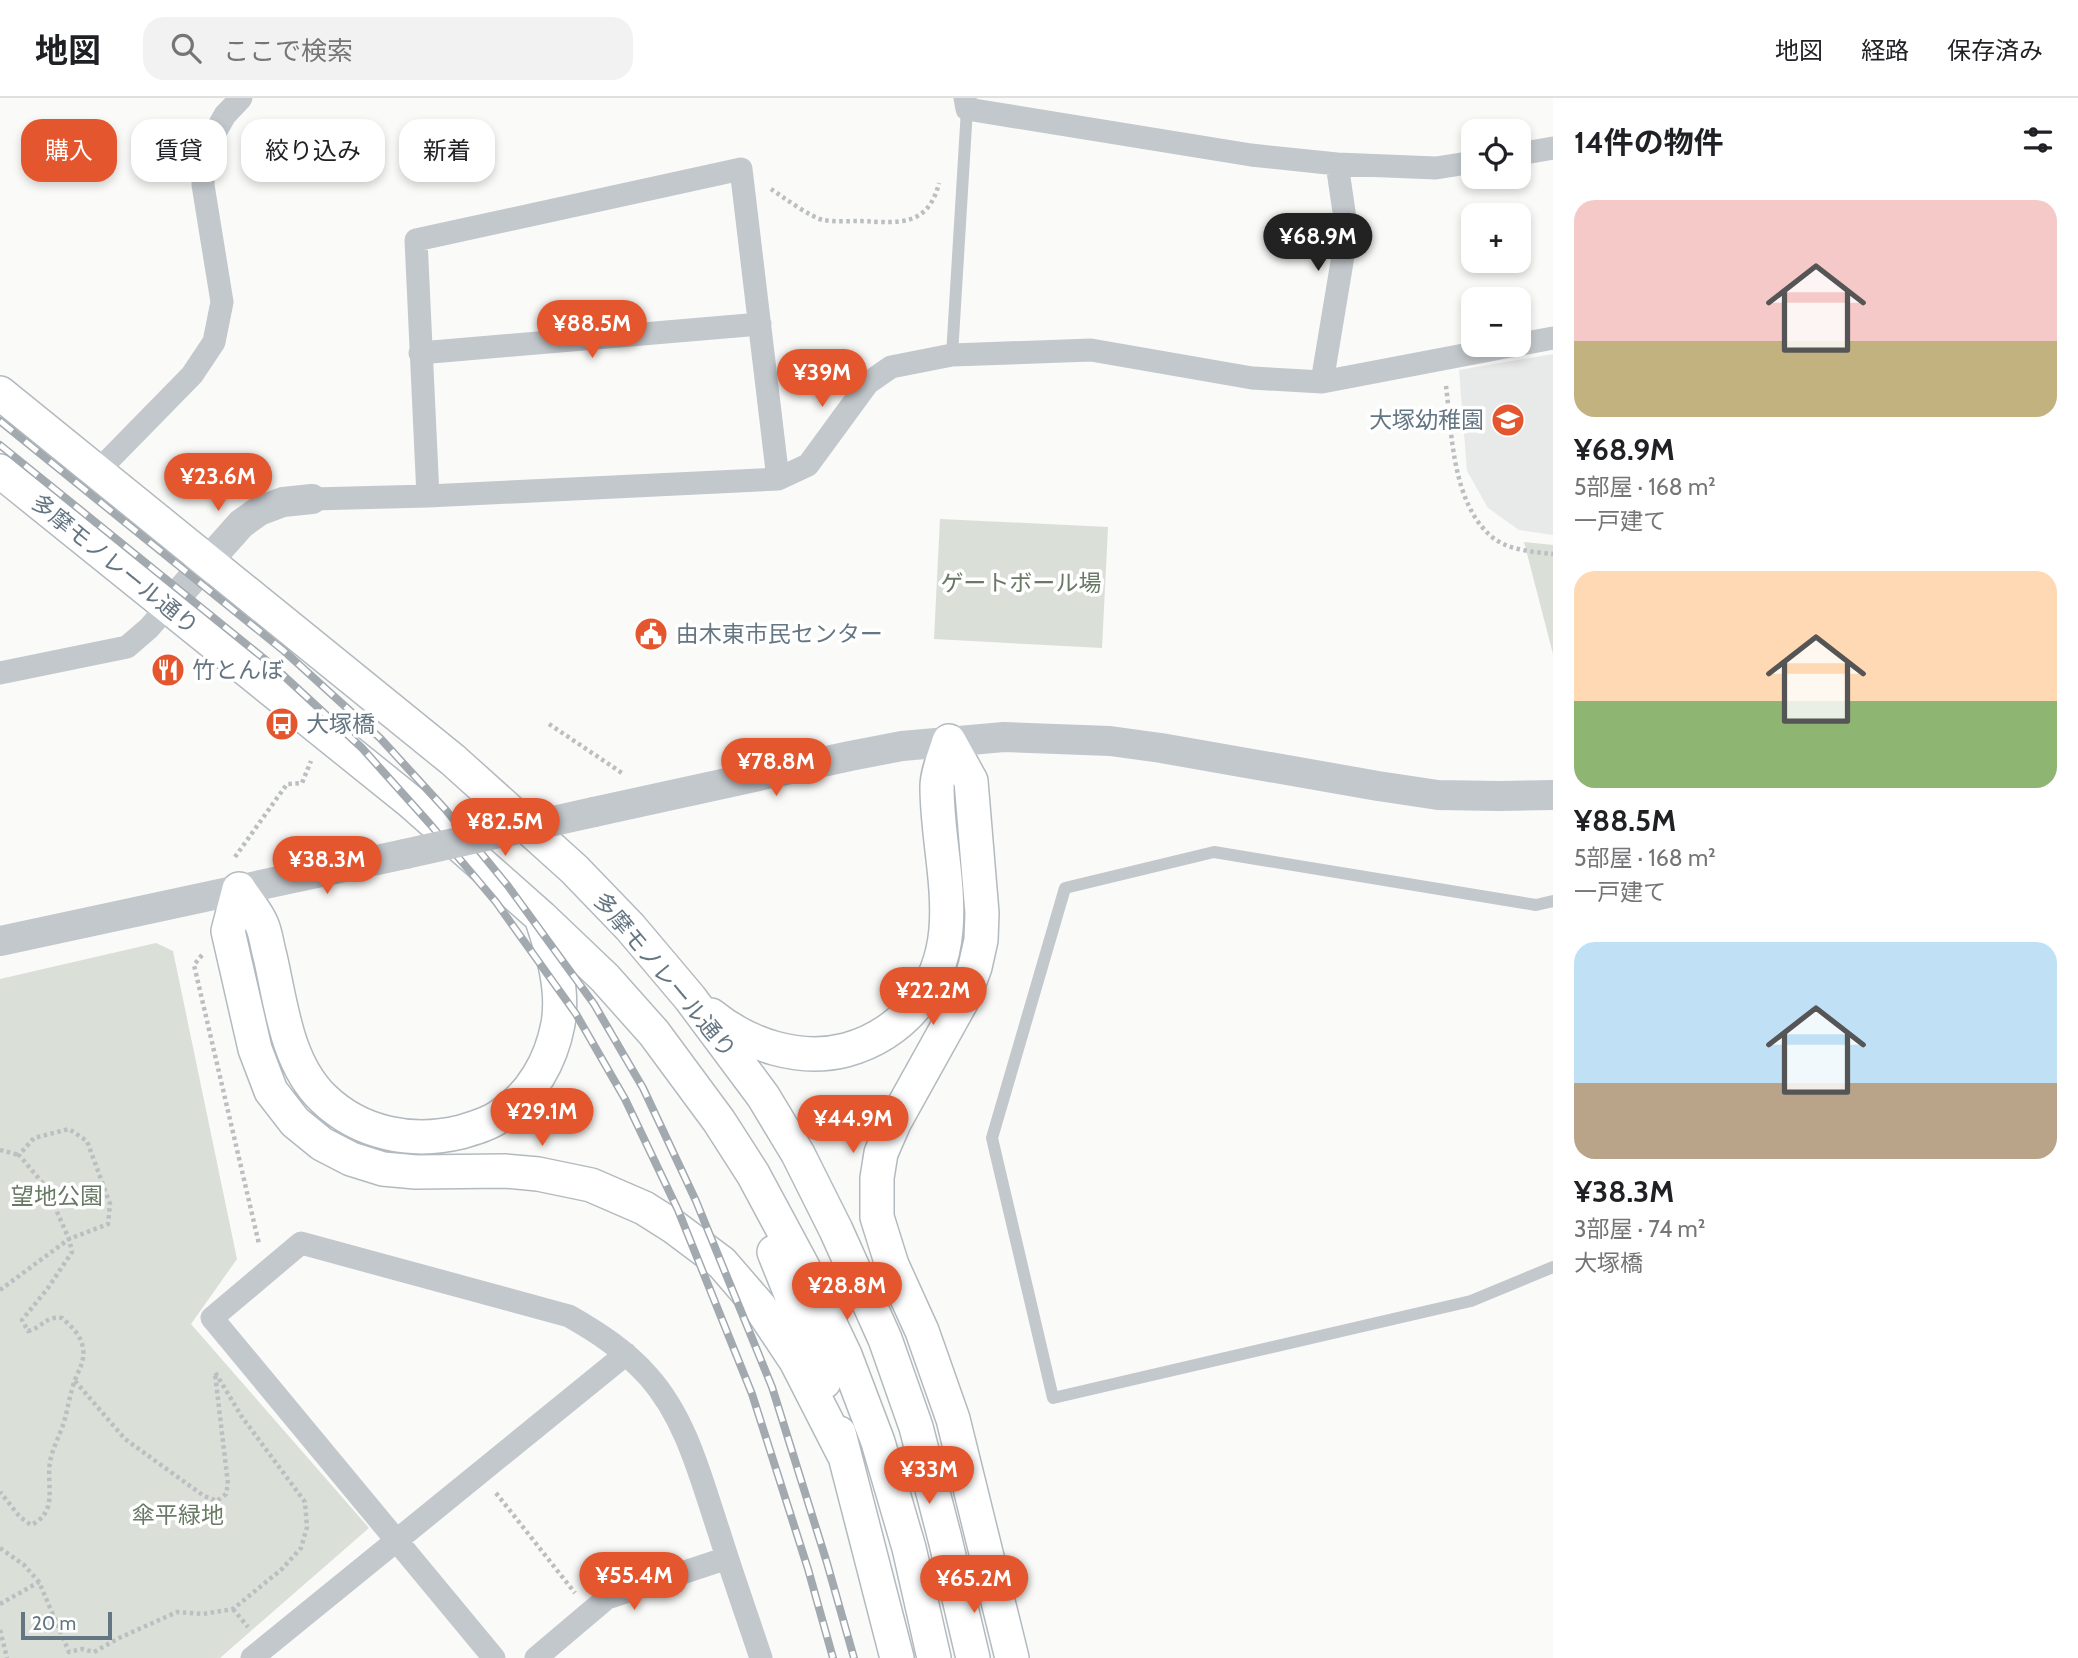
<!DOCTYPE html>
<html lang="ja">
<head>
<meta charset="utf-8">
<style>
  :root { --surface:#fff; --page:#f2f2f2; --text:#202124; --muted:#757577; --line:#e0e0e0; --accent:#e4572e }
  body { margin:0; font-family:Cabin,"Noto Sans JP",sans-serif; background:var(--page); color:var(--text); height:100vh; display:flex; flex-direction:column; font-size:26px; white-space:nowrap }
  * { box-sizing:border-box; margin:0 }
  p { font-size:23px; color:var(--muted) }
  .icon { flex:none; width:38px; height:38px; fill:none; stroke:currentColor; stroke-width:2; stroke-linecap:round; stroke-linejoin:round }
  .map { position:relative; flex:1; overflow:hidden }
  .side { display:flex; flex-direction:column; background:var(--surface); width:525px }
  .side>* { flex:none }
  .guide { position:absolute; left:21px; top:21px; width:665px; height:63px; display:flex; gap:14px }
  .fabs { position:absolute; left:1461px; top:21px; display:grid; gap:14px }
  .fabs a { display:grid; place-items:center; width:70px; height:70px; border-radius:14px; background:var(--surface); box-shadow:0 4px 10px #0003; font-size:35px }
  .scale { position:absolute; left:21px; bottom:18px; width:91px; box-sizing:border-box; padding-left:7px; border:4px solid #657683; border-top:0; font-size:19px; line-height:24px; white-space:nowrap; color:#657683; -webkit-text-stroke:5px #fff; paint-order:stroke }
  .price { position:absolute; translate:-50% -60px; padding:0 16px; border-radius:24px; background:var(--accent); color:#fff; font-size:23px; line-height:46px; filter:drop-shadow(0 2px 4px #0008) }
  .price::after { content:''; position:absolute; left:50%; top:42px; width:21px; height:16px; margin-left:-10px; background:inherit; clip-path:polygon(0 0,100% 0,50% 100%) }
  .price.current { background:#222; color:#fff }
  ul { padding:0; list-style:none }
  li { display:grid; align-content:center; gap:14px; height:371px; padding:0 21px }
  li span { display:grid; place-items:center; height:217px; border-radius:21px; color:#555 }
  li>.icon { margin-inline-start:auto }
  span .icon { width:126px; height:126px; fill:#fffc; stroke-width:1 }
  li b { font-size:30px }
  h2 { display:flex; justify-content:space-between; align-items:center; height:84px; padding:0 21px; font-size:30px }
  .tag { padding:0 24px; border-radius:21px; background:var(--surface); box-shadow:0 4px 10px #0003; font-size:24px; line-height:63px }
  .tag.current { background:var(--accent); color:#fff }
  header { display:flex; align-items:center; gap:42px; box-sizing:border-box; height:98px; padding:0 35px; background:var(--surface); border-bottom:2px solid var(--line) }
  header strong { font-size:33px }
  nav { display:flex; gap:38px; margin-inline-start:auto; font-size:24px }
  .search { width:490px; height:63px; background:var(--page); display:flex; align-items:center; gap:18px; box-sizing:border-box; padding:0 24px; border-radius:21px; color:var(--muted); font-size:26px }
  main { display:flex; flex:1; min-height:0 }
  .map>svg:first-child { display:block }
</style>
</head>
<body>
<header>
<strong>地図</strong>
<div class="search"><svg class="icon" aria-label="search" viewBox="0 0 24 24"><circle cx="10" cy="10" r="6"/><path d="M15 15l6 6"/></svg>ここで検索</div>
<nav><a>地図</a><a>経路</a><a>保存済み</a></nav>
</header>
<main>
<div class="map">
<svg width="1553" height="1560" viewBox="0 0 1553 1560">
  <rect width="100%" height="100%" fill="#fafaf8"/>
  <path fill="#e8e9e9" d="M1553,256V437L1519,432L1488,410L1467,373L1459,272Z"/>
  <path fill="#dadfd7" d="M940,421L1108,429L1102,550L934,541Z
    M1524,444L1553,447V556Z
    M156,845L173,853L237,1161L191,1226L369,1430L220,1560H0V881Z"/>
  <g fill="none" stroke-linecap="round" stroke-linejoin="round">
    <defs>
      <path id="secondary" d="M0,295L453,662L574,771L630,829L690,900L763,998L798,1056L836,1132L885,1241L916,1329L945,1441L973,1560
        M0,373L411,704L541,819L605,880L654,935L719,1023L753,1076L803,1169L845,1257L878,1344L909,1450L934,1560
        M949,643L971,683L982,815L981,842L975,869L964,899L894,1025L881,1055L877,1080V1119L892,1167L922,1233L953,1321L1012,1560
        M239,791L228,833L255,951L271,993L295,1024L322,1046L351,1061L383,1071L416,1074L505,1073L538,1076L591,1087L644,1110L674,1129L722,1165L760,1209L796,1263L843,1355
        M239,791C246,803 257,814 262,827C266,836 267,848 270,858C281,905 286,964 323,1000C360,1036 412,1046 461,1034C474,1030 489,1026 500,1018C532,997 551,963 558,926C564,891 553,855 542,822
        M711,917C748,947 799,964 846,952C875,944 898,929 917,906C969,843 937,763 937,689C937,674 945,657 949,643
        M774,1154L815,1256L824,1284
        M839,1335L897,1560"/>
    </defs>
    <use href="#secondary" stroke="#b3babf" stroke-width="36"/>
    <path stroke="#bbbfc2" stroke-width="4.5" stroke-dasharray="3.5 3.5" stroke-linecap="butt" d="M771,91C783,99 810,119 823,122C835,124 849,123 861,123C899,125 928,129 939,85
      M1446,288C1452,336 1452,405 1492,439C1508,452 1533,454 1553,456
      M549,626L622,675
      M235,759L287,686L302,685L311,663
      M202,857L194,867L259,1146
      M0,1052L19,1057
      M0,1192L69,1141L108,1126L110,1106L87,1043L69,1031L34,1040L19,1057L46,1089L69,1141L72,1154L48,1190L22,1222L28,1233C44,1229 44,1218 62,1220C71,1228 82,1238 83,1251C85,1263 79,1271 75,1282C70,1295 68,1310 64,1324C60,1337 52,1351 50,1364C46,1387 59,1414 31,1427L20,1419L0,1394
      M75,1283L125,1341L204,1398L217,1403L226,1396L228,1386L215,1276
      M496,1395L575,1495
      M0,1450L24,1467L39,1484L69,1554L82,1551L94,1554L119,1540L177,1514L203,1516L233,1511L282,1471L301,1450L307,1429L305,1404L242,1319L215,1274
      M0,1506L39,1484
      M233,1511L248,1529
      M0,1532L7,1560"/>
    <path stroke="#c3c8cc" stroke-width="12" d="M952,257L967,11
      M1553,803L1536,807L1214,754L1065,790L992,1040L1053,1300L1471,1203L1553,1169"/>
    <path stroke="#c3c8cc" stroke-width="23" d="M965,0L967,11L1251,57L1337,66L1436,70L1474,64
      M1519,56L1553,50
      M420,255L760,226
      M1322,284L1347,134L1337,66
      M97,374L192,277L214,244L222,204L203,87L204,54L225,17L241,0
      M428,398L416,142L741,71L778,381
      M312,401L428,398L778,381L808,367L868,285L891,269L952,257L1091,252L1252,280L1322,284L1553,240
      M0,575L127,549L149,530L168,508
      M252,1560L626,1256
      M494,1560L212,1220L301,1145L569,1218C599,1235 626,1253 649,1279C687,1322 701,1381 719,1434C732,1476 747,1518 761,1560
      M536,1560L607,1500L727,1460"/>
    <path stroke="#c3c8cc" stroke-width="30" d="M168,508L241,426L259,413L283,404L312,401
      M594,714L850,658L902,648L1004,639L1110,643L1161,650L1378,688L1438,697L1499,698L1553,697
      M0,843L405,756"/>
    <use href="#secondary" stroke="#fff" stroke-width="33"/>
    <defs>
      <path id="rail" d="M0,323L284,553L380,640L445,711L508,788L594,906L643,990L696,1103L772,1289L827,1465L854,1560
        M0,347L272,567L362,650L430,726L496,804L576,916L625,1001L678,1112L752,1296L808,1471L833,1560"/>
    </defs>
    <use href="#rail" stroke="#a2aab0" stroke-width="8"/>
    <use href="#rail" stroke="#fff" stroke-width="5" stroke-dasharray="16" stroke-linecap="butt"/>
    <path stroke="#c3c8cc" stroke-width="30" d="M405,756L594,714"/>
  </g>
  <defs>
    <symbol id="school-disc" viewBox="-11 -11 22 22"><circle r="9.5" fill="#e4572e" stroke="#fff"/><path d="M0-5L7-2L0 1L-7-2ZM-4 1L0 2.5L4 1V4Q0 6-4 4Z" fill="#fff"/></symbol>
    <symbol id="civic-disc" viewBox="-11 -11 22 22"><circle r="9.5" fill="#e4572e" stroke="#fff"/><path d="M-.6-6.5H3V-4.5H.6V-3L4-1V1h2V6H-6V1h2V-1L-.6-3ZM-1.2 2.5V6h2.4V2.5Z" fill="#fff"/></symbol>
    <symbol id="restaurant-disc" viewBox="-11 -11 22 22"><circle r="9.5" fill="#e4572e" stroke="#fff"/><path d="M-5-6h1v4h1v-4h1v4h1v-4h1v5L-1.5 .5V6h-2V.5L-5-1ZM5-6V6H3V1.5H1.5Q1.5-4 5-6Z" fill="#fff"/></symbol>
    <symbol id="bus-disc" viewBox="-11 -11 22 22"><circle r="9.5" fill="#e4572e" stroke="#fff"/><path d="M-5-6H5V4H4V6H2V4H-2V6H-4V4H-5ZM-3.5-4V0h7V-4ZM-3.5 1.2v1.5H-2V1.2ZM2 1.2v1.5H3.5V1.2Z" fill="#fff"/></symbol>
  </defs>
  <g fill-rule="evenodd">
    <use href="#school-disc" x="1489" y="303" width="38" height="38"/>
    <use href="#civic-disc" x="632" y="517" width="38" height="38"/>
    <use href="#restaurant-disc" x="149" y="553" width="38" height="38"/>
    <use href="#bus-disc" x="263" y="607" width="38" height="38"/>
  </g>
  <g text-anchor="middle" stroke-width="7" stroke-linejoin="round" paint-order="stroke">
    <g font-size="23" fill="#657683" stroke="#fff" text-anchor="start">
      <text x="1484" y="330" text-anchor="end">大塚幼稚園</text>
      <text x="676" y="544">由木東市民センター</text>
      <text x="192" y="580">竹とんぼ</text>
      <text x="306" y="634">大塚橋</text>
    </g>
    <g font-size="23" fill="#657683" stroke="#fff">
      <text transform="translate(115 466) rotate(39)" y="8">多摩モノレール通り</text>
      <text transform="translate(665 877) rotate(50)" y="8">多摩モノレール通り</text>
    </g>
    <g font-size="23" fill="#687a64" stroke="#fff">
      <text x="1021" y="493">ゲートボール場</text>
      <text x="57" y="1106">望地公園</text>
      <text x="178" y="1425">傘平緑地</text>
    </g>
  </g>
</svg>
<div class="fabs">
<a><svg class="icon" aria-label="locate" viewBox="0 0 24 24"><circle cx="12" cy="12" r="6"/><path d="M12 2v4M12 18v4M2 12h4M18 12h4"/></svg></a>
<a>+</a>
<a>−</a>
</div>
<div class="scale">20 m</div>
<b class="price current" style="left:1318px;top:175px">¥68.9M</b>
<b class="price" style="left:592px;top:262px">¥88.5M</b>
<b class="price" style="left:822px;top:311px">¥39M</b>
<b class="price" style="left:218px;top:415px">¥23.6M</b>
<b class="price" style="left:776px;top:700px">¥78.8M</b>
<b class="price" style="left:505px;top:760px">¥82.5M</b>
<b class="price" style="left:327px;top:798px">¥38.3M</b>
<b class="price" style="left:933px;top:929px">¥22.2M</b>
<b class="price" style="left:542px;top:1050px">¥29.1M</b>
<b class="price" style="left:853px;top:1057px">¥44.9M</b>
<b class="price" style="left:847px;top:1224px">¥28.8M</b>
<b class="price" style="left:929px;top:1408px">¥33M</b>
<b class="price" style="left:634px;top:1514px">¥55.4M</b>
<b class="price" style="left:974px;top:1517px">¥65.2M</b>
<div class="guide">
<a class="tag current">購入</a>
<a class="tag">賃貸</a>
<a class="tag">絞り込み</a>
<a class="tag">新着</a>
</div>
</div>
<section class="side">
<h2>14件の物件<svg class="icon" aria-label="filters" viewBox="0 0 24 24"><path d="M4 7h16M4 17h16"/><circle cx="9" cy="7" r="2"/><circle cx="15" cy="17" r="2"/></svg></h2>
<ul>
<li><span style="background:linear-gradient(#f6c9c9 65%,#c2b280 0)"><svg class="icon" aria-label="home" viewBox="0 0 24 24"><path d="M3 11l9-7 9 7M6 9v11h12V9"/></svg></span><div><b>¥68.9M</b><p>5部屋 · 168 m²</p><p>一戸建て</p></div></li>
<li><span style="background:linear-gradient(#ffd9b3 60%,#8fb573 0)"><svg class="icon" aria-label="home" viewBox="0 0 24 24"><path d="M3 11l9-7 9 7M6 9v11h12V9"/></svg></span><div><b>¥88.5M</b><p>5部屋 · 168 m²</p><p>一戸建て</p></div></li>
<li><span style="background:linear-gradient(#bfe0f5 65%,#b9a48a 0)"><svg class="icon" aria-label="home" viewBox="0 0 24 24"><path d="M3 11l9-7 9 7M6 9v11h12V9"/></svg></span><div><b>¥38.3M</b><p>3部屋 · 74 m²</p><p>大塚橋</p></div></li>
</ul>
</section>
</main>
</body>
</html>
